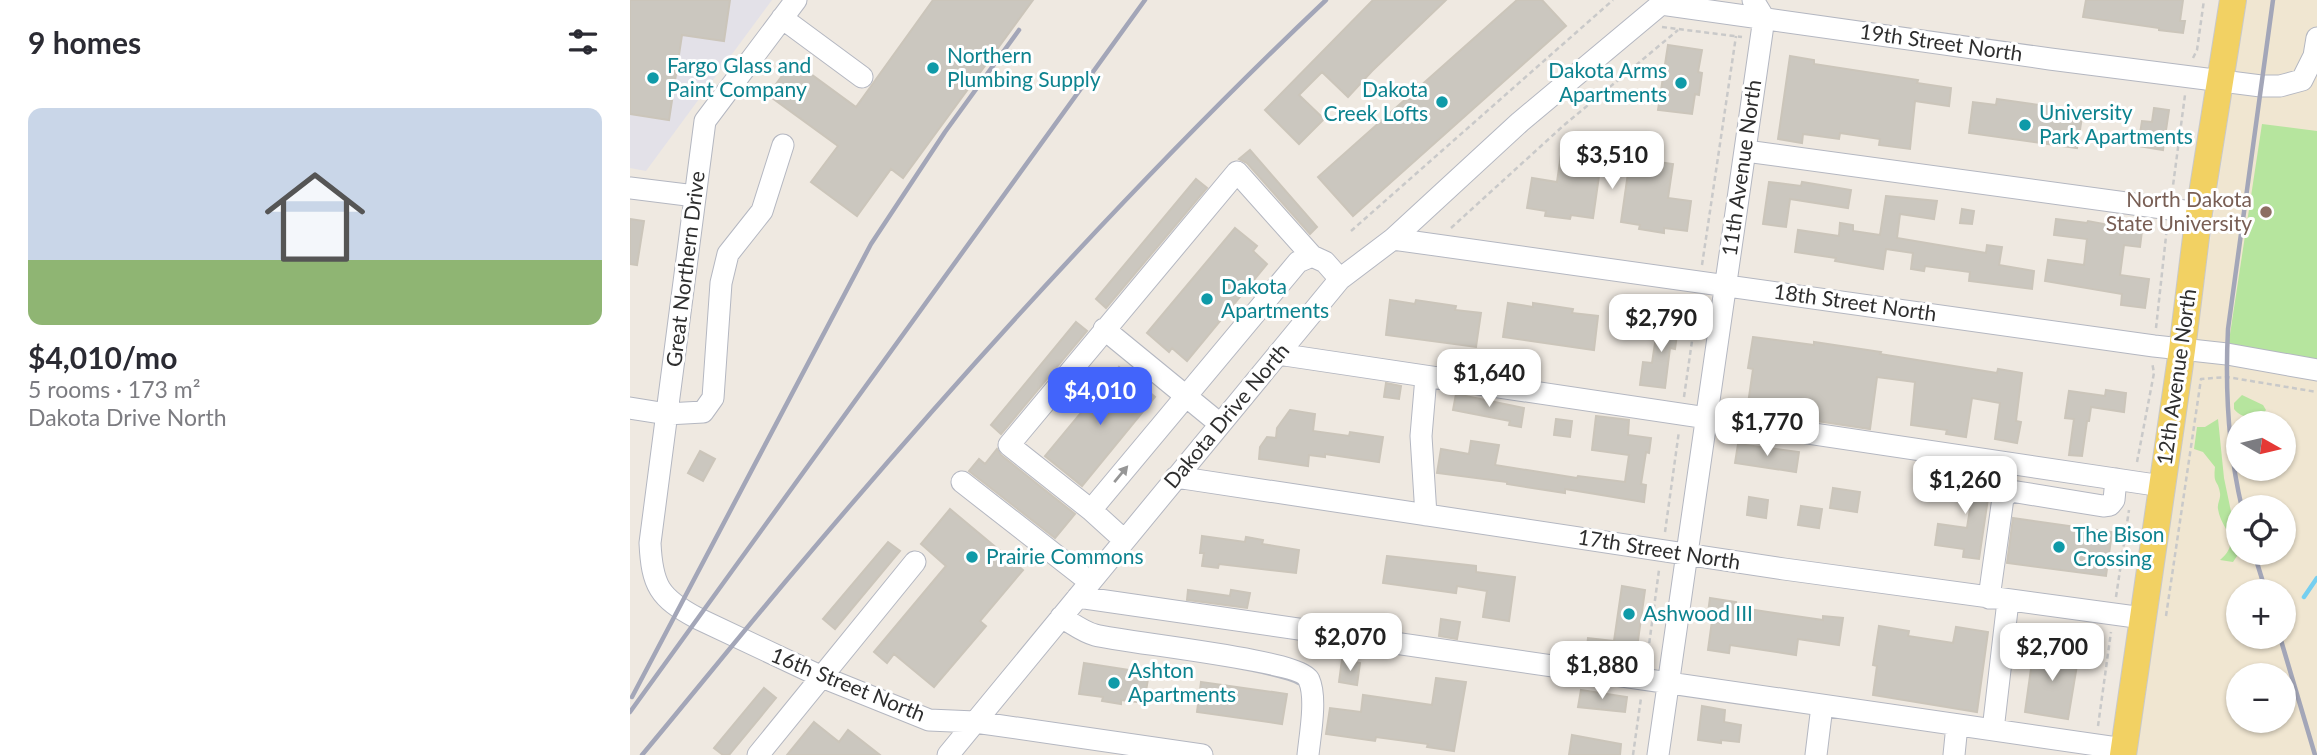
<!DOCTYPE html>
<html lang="en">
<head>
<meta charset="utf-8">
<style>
  :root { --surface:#fff; --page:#f2f2f3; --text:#2b2b33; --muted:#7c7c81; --line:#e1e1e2; --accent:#4264fb }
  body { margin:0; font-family:Lato,sans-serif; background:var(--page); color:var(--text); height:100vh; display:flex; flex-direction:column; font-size:26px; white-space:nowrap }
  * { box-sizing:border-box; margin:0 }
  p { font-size:23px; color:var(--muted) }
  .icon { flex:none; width:38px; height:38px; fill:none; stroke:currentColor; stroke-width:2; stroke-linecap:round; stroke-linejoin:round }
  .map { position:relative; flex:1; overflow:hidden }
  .drawer { display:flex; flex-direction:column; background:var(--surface); width:630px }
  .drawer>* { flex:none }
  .needle { width:46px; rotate:98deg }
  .buttons { position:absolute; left:1596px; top:411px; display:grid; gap:14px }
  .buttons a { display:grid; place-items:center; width:70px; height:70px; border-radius:50%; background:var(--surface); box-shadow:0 2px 5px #0004; font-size:35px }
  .price { position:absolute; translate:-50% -60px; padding:0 16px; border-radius:14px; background:#fff; color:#222; font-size:23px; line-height:46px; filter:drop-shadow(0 2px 4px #0008) }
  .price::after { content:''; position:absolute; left:50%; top:42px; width:21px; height:16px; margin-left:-10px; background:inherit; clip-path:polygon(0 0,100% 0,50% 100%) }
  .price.on { background:var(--accent); color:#fff }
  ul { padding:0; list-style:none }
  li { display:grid; align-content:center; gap:14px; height:371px; padding:0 28px }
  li+li { border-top:2px solid var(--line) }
  li span { display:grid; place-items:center; height:217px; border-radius:14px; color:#555 }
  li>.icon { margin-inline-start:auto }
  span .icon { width:126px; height:126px; fill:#fffc; stroke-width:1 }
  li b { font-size:30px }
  h2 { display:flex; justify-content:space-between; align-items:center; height:84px; padding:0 28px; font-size:30px }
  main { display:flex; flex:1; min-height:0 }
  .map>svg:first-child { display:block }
</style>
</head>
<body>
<main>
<section class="drawer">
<h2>9 homes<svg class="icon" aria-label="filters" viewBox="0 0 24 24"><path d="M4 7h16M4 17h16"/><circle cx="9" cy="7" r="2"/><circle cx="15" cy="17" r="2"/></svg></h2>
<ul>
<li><span style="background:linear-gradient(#c9d6e8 70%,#8fb573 0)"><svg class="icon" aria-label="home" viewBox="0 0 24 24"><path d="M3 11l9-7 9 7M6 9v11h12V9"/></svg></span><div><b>$4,010/mo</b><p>5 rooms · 173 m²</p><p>Dakota Drive North</p></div></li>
</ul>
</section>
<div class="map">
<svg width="1687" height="755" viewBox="0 0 1687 755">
  <rect width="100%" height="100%" fill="#efe9e1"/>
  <path fill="#e3e1e8" d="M0,0H142L16,171L0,168Z"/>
  <path fill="#f0e6d1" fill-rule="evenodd" d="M1615,0H1687V755H1506ZM1608,424H1654V469H1608ZM1608,508H1654V553H1608ZM1608,592H1654V637H1608ZM1608,676H1654V721H1608Z"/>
  <path fill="#b6e59e" d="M1632,124L1687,131V370L1597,354Z
    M1612,395L1633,405L1636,410L1633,414C1620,416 1613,420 1604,409V403Z
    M1588,419L1594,478L1608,545L1609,553L1603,562L1590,560C1613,540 1591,530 1588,509C1587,503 1591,499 1590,493C1588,479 1583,486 1585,467L1573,452L1564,449L1567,427H1575Z"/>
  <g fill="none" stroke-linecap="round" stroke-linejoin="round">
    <path stroke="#75cff0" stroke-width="4.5" d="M1674,597L1687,578"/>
  </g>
  <path fill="#cbc7bf" stroke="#cbc5ba" stroke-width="2" d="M0,0H100L94,41L52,35L39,120L0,114Z
    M303,0H403L273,178L261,169L227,216L181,182L208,146L138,95L163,61L226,107Z
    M743,0H816L742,71L718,97L692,72L669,95L694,119L669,144L635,110Z
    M887,0H912L936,26L723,216L688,177Z
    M1456,0H1553L1550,21H1555L1553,33L1529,30V28L1453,17Z
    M1038,45L1072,50L1068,72L1072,73L1069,95L1065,94L1062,114L1028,110Z
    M1160,56L1184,60V64L1288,80L1287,83L1321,88L1319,106L1285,101L1280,149L1249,145L1250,139L1210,133L1209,139L1173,134L1172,143L1148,139Z
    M1367,99L1430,108L1429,114L1452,117L1447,148L1339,133L1343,102L1366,105Z
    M1524,108L1539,110L1533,150L1508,146L1512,121L1522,122Z
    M932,148L1043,164L1038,198L1061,201L1057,231L1034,228V233L1009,229L1010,225L991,222L998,173L970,169L963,218L941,215L940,219L915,216L916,211L897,208L902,178L927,182Z
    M620,150L687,227L680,234L617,163L609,159Z
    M566,179L577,188L476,308L466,299Z
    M1139,182L1171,186L1172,182L1221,190L1218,208L1160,199L1156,227L1133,224Z
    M1256,196L1307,201L1304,219L1270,214L1267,238L1356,253L1357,245L1372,247L1369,265L1404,271L1402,289L1339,281L1340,272L1295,266L1294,271L1281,269L1283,253L1256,249L1253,269L1205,261L1206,258L1165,252L1168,230L1209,236L1210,223L1223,225V231L1250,235Z
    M1332,209L1344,211L1342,224L1330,223Z
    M0,219L14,221L7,265L0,264Z
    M1426,219L1457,223L1458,221L1512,231L1510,247L1494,245L1490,275L1519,279L1515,308L1491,305L1492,294L1415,281L1418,260L1454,265L1457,239L1424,235Z
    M605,228L627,246L623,251L637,264L557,361L542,348L539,352L517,333Z
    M760,300L785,304L786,300L826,306L825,310L851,313L846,347L756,335Z
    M878,303L903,307V303L943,309L942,313L968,316L964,350L873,337Z
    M1029,317L1049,320L1045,349L1040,348L1035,388L1010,385L1013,362L1022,363Z
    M446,322L457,331L371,434L361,425Z
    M1123,337L1184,345V342L1251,352L1250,354L1367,373L1368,369L1392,373L1386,421L1391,422L1387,443L1365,439L1370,403L1342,398L1336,437L1316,434L1317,430L1281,425L1285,382L1247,377L1240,429L1173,419L1174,413L1118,404L1123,369L1118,368Z
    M489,367L525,397L452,486L415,456Z
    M756,383L771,386L769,399L754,397Z
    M1476,390L1496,393L1494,412L1461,407L1459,421H1457L1452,456L1439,455L1444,419L1435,418L1439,391L1475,396Z
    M826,394L894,408L891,427L879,425L880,421L823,410Z
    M660,410L685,414L683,431L719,436L720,432L753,437L749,462L695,454V457L679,455L678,466L629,459L630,447L637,437L646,438L647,428Z
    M966,416L999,420L998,435L1021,438L1019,453L1016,452L1011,484L1016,485L1014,502L935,489V493L877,484V482L807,473L811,449L839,454L841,441L869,445L865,465L947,478L948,476L995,482L999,455L962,450Z
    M926,419L942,421L940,437L924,435Z
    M1108,444L1169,452L1166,472L1105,463Z
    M367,449L371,455L445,514L425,538L339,471L349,459L355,464Z
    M70,451L85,459L73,481L58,473Z
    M1308,474L1340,478V482L1360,485L1349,559L1333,557L1334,549L1305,545L1308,524L1337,528L1342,496L1306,491Z
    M1203,488L1230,492L1227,512L1200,508Z
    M1119,497L1138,500L1136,518L1117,515Z
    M1171,506L1192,509L1189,528L1168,525Z
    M320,509L393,570L350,621L356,626L304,687L264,654L257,663L244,652L316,566L291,544Z
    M1383,518L1482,532L1476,576L1377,563Z
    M572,536L615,542L616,537L633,540L632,544L669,550L666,573L589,564L588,568L572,566L574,553H570Z
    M258,542L270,551L205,629L193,619Z
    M757,556L846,566V572L885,577L879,621L853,617L857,591L827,586L826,593L753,583Z
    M992,586L1015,590L1005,662L956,655L958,638L984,641Z
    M558,590L600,596L601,590L620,593L617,608L557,600Z
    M1080,598L1106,602L1105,607L1138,612L1193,620V616L1213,618L1209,645L1168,639L1166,655L1100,645L1099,653L1078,650L1082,621L1077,620Z
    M811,619L830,622L827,639L809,636Z
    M1249,626L1279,631L1278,636L1323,643L1326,627L1358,632L1347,712L1243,695L1247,666L1243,665Z
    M1404,647L1449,653L1438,719L1395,712Z
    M712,660L730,663L727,685L709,682Z
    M454,663L519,673L514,703L491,700V704L472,701L473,697L449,694Z
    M806,678L836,682L824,751L797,747L798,744L746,737L745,741L696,734L700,708L731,712L733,695L802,705Z
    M571,682L657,694L652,724L567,712Z
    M134,688L146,698L99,755H93L84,748Z
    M951,690L997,697L995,712L948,707Z
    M1072,706L1095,710L1094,722L1111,725L1109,742L1091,740V743L1068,740Z
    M184,722L209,742L218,730L250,755H157Z
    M942,735L991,744L990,755H939Z"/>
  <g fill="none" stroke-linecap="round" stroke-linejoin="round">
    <defs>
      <path id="minor" d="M166,0L75,121L20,543C22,585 29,598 67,618L192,677L299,720L345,722L572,755
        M1031,4L1420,59L1631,86H1650L1672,80L1684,56L1687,38
        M152,18L232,77
        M1116,151L1569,213
        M0,188L65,196
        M763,239L1524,346L1597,354L1687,370
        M474,329L590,424
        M648,354L1532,486
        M796,377L791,436L796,515
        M0,408L37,414L73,412L83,398L91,283L98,254L132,211L153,145
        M546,477L1154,569L1513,618
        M332,482L460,582
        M461,510L379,445L607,172L682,256
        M494,540L461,510L668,262L682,256L695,262L710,279
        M448,597L1494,749
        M1359,598L1373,498L1381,491L1473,506L1480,505L1484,500L1486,479
        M431,617C442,623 453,632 465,635C495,643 671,660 679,680C687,698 680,735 678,755
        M1363,730L1378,601
        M128,755L285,562
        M318,755L710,279L763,239L890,122L1036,0
        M1028,755L1134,18L1123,0
        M1186,755L1192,706
        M1324,755L1327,725"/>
      <path id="major" d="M1493,755L1552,350L1569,213L1603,0"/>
    </defs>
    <use href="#minor" stroke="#b4b7c1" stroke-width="23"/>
    <use href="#major" stroke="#c9c9c9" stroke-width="28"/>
    <path stroke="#c9c9c9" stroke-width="2.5" stroke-dasharray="5 3.5" stroke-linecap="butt" d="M1032,27L1112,37
      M1563,58L1567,50L1574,0
      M1542,193L1555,95
      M821,228L933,126L1048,30
      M721,231L983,0
      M1072,265L1106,36
      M1526,328L1537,227
      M1054,397L1068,299
      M1507,462L1524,373L1522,362
      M1035,532L1049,431
      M1486,597L1499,510
      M1536,616L1571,379L1597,377L1687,392
      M1017,660L1029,570
      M1468,726L1481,632
      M1003,755L1011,698"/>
    <use href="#minor" stroke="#fff" stroke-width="21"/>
    <use href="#major" stroke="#f2d163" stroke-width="26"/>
    <path stroke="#a3a6b8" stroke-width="4.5" d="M1612,508C1598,449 1595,388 1598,329L1643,0
      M1624,553L1636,592
      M1650,637L1685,755
      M2,697L241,244L315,132L389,30
      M0,712L515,0
      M12,755C64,693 115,629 167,568C334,370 508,178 696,0"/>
  </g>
  <defs><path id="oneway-solid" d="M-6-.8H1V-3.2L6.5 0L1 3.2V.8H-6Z" transform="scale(1.75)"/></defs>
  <use fill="#969696" href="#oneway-solid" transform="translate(491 474) rotate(-50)"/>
  <g fill="#0f9aa8" stroke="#fff" stroke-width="2.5">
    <circle cx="303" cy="68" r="7"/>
    <circle cx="23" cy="78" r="7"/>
    <circle cx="1051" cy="83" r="7"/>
    <circle cx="812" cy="102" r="7"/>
    <circle cx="1395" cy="125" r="7"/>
    <circle cx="577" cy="299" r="7"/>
    <circle cx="1429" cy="547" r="7"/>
    <circle cx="342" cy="557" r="7"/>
    <circle cx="999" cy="614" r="7"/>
    <circle cx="484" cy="683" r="7"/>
  </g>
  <circle fill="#8d6e63" stroke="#fff" stroke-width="2.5" cx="1636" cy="212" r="7"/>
  <g text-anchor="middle" stroke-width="6" stroke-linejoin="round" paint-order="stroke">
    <g font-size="21" fill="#2e2e2e" stroke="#fff">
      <text transform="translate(1311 43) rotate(8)" y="7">19th Street North</text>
      <text transform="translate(1112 168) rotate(-82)" y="7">11th Avenue North</text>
      <text transform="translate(56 269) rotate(-83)" y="7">Great Northern Drive</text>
      <text transform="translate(1225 303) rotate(8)" y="7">18th Street North</text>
      <text transform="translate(1547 377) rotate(-82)" y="7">12th Avenue North</text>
      <text transform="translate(597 416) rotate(-50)" y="7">Dakota Drive North</text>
      <text transform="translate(1029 550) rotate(9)" y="7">17th Street North</text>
      <text transform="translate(218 685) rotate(22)" y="7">16th Street North</text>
    </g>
    <g font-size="21" fill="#0d838f" stroke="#fff" text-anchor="start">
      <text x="317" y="63">Northern<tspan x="317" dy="24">Plumbing Supply</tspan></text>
      <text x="37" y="73">Fargo Glass and<tspan x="37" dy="24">Paint Company</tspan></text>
      <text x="1037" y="78" text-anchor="end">Dakota Arms<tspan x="1037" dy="24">Apartments</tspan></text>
      <text x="798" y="97" text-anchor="end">Dakota<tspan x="798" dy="24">Creek Lofts</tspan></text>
      <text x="1409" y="120">University<tspan x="1409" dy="24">Park Apartments</tspan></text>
      <text x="591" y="294">Dakota<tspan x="591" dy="24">Apartments</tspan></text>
      <text x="1443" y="542">The Bison<tspan x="1443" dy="24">Crossing</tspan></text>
      <text x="356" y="564">Prairie Commons</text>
      <text x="1013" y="621">Ashwood III</text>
      <text x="498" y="678">Ashton<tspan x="498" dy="24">Apartments</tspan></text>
    </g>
    <g font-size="21" fill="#785e54" stroke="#fff" text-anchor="end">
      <text x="1622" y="207">North Dakota<tspan x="1622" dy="24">State University</tspan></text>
    </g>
  </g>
</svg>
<div class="buttons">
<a><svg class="needle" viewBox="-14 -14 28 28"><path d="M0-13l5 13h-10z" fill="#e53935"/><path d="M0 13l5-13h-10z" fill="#7c7c81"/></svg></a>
<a><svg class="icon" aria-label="locate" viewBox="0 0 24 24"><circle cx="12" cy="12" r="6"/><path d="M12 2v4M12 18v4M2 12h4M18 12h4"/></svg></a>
<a>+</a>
<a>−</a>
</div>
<b class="price" style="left:982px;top:191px">$3,510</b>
<b class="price" style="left:1031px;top:354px">$2,790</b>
<b class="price" style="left:859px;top:409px">$1,640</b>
<b class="price on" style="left:470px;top:427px">$4,010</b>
<b class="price" style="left:1137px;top:458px">$1,770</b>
<b class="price" style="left:1335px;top:516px">$1,260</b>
<b class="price" style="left:720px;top:673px">$2,070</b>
<b class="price" style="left:1422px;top:683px">$2,700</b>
<b class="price" style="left:972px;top:701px">$1,880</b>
</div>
</main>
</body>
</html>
